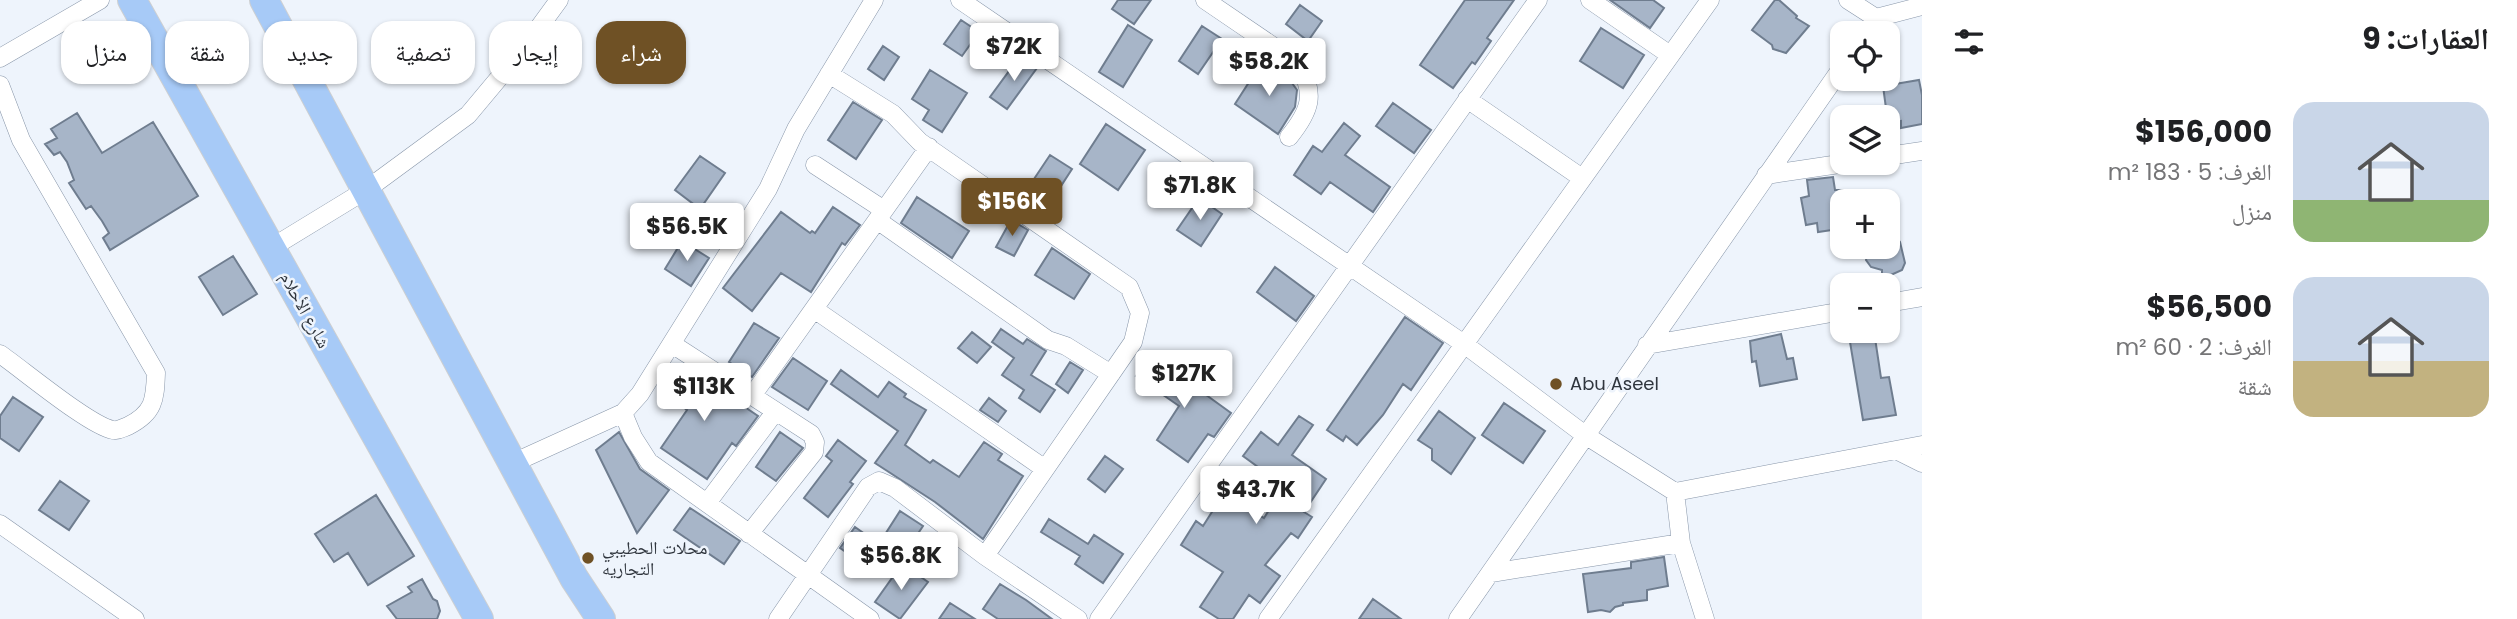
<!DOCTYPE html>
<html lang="ar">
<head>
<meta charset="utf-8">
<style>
  :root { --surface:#fff; --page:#f6f6f6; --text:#202124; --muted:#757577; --accent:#6f5125 }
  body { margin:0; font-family:Poppins,"Noto Naskh Arabic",sans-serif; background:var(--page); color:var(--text); direction:rtl; height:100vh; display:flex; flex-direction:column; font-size:26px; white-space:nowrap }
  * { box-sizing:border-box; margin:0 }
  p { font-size:23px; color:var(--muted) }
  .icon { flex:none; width:38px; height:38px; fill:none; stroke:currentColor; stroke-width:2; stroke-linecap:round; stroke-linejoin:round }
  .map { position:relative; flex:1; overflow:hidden; direction:ltr }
  .panel { display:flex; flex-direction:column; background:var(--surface); width:595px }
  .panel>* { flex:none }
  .banner { position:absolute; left:21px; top:21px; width:665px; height:63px; direction:rtl; display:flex; gap:14px }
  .controls { position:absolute; left:1830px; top:21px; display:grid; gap:14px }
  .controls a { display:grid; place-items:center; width:70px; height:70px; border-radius:14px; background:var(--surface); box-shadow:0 2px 5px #0004; font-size:35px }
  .price { position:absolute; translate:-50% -60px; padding:0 16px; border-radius:7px; background:#fff; color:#222; font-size:23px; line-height:46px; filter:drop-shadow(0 2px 4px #0008) }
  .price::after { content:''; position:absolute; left:50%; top:42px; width:21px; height:16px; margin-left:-10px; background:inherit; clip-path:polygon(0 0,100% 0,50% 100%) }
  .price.on { background:var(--accent); color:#fff }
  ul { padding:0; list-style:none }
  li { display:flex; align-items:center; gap:21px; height:175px; padding:0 28px }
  li span { display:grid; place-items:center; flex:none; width:196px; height:140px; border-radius:21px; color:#555 }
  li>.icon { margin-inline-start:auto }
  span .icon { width:84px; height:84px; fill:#fffc; stroke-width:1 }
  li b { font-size:30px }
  h2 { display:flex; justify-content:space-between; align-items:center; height:84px; padding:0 28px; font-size:30px }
  .chip { padding:0 24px; border-radius:21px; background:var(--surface); box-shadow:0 2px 5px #0004; font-size:24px; line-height:63px }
  .chip.on { background:var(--accent); color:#fff }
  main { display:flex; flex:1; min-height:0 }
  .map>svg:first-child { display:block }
</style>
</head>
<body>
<main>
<section class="panel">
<h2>العقارات: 9<svg class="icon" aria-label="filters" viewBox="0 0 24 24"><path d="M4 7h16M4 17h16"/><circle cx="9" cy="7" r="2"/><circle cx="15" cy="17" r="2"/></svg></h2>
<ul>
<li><span style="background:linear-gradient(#c9d6e8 70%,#8fb573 0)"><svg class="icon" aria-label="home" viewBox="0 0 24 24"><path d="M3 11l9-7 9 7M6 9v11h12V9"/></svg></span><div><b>$156,000</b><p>الغرف: 5 · 183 m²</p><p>منزل</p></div></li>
<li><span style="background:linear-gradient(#c9d6e8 60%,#c2b280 0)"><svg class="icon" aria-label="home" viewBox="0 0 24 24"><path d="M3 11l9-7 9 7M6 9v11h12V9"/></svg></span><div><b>$56,500</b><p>الغرف: 2 · 60 m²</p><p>شقة</p></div></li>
</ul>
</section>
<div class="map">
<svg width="1922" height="619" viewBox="0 0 1922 619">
  <rect width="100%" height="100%" fill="#eef4fc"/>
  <path fill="#a7b5c8" stroke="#6f7d8f" stroke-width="2" d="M1118,0H1151L1134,24L1112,9Z
    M1465,0H1514L1487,38L1491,41L1475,64L1472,62L1453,88L1420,65Z
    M1610,0H1653L1664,8L1650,28Z
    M1775,0H1779L1797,16L1796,18L1809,26L1786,53L1773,49L1772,45L1752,30Z
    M1300,5L1322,21L1308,41L1286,24Z
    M961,20L979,32L962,56L944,44Z
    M1128,25L1152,40L1123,87L1099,72Z
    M1202,26L1222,39L1198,74L1179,61Z
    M1601,28L1644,55L1623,88L1580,61Z
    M883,46L899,57L884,80L868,69Z
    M1020,56L1037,68L1007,109L990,97Z
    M1262,62L1280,74L1278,77L1292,83L1297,90L1295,107L1278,134L1235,104Z
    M930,70L967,93L942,132L923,120L929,110L912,99Z
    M1919,80L1922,95V124L1901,128V121L1888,123L1883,86Z
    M853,102L882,120L856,159L828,140Z
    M1393,103L1431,130L1414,153L1376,126Z
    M77,113L102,153L153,122L198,196L110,250L103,238L109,233L102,221L91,206L86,209L69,183L74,180L67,162L60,152L54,155L45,144L57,138L51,129Z
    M1344,123L1360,136L1345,155L1390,187L1373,212L1330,182L1321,194L1294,175L1313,146L1322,152Z
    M1106,124L1145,150L1118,190L1080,164Z
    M1050,155L1072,169L1048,206L1026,191Z
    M700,156L725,173L700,209L675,190Z
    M1833,177L1835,190H1843V218L1837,219L1839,229L1818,232L1817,223L1806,225L1801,198L1809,196L1807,180Z
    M917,197L969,231L952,258L901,223Z
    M1199,198L1222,214L1201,246L1177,230Z
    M833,207L860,225L845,245L842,243L811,292L781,273L752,311L723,288L781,212L810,233L812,231L815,233Z
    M1011,220L1028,230L1014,256L996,247Z
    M1888,227L1900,242L1905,263L1902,270L1882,279V270L1871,267L1866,260L1869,247H1888Z
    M682,241L709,258L691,286L665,269Z
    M1052,248L1090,274L1074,299L1035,275Z
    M233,256L257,294L223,315L199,277Z
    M1275,267L1314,296L1296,321L1257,292Z
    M1405,317L1443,343L1411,390L1403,384L1383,415L1357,445L1346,436L1343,441L1327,430Z
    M754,323L779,338L752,377L729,362Z
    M1001,329L1023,344L1027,339L1046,351L1031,375L1055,390L1040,412L1019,398L1024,390L1002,375L1014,358L992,342Z
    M972,332L991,347L977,363L958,348Z
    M1781,334L1787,359L1793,358L1797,379L1760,386L1756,361L1752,362L1750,341Z
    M1875,338L1881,378L1889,377L1896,415L1863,420L1850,342Z
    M1151,355L1231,413L1214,437L1208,434L1188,462L1157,440L1179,406L1136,376Z
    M793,358L827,381L808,410L772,387Z
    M1070,362L1083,370L1068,393L1056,384Z
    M683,365L758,416L736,446L732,443L707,479L661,448L687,410L663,392Z
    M841,370L878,397L889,382L906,394L904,397L926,410L905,445L930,463L933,460L959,477L984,442L1002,454L998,460L1023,476L983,539L935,502L875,463L898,431L831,384Z
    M13,397L43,417L19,451L0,438V416Z
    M989,398L1006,411L998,422L980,410Z
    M1504,403L1545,431L1523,463L1482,435Z
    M1439,411L1475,438L1451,474L1432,460V449L1418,440Z
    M1299,416L1313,425L1292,455L1326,479L1304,512L1312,517L1298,538L1291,533L1265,565L1280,576L1260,603L1249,595L1233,619H1219L1200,607L1223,572L1181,545L1196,521L1203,526L1224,493L1264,518L1284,486L1243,456L1261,432L1278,445Z
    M619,432L640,469L669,490L637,533L596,450Z
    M780,432L803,448L776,481L756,467Z
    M838,440L866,461L850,482L853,484L828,517L804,498L832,461L826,456Z
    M1105,456L1123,469L1105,492L1088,479Z
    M60,481L89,501L69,530L39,510Z
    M376,495L414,556L368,585L348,553L334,562L315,534Z
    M690,508L740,541L724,564L674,530Z
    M900,511L923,526L907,550L884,536Z
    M1049,519L1088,544L1094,535L1123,554L1103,583L1075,564L1080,556L1041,532Z
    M855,527L879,544L865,565L840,548Z
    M1664,557L1668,586L1647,590V600L1623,603V605L1615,607L1610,612L1601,610L1588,612L1583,574L1631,568V562Z
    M902,564L928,582L900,619L875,602Z
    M422,579L433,599L437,601L440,611L437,619H397L387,606L412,592L408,587Z
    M1000,584L1026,600L1052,619H998L983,609Z
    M1373,599L1401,619H1359Z
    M950,603L975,619H939Z"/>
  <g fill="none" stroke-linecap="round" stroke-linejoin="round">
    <defs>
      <path id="street" d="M960,0L1464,344L1585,435L1675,492L1922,445
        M1205,0L1299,64C1316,95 1310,111 1289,137
        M1590,0L1670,55
        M1848,0L1876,18
        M1865,33L1876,18L1922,6
        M0,58L100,0
        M829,74L893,114L920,142L1129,287L1140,313L1133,342L985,556
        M0,85L21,140L156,373C155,400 154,413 128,426C122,428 119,431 113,430C90,426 23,370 0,354
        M1467,99L1582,178
        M1888,156L1922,151
        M815,165L884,210
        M1766,175L1846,163
        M877,220L1048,340L1066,346L1111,374
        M271,248L366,190L468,115L524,48L559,0
        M1888,303L1922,297
        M814,309L1045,469
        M672,344L811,434L815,442L814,452L749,534
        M1647,345L1843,311
        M752,396L929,147
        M623,413L633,437L649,462L870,619
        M1896,450L1922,463
        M513,463L623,413L640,394L768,189L796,129L874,0
        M1675,492L1681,543L1705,619
        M707,503L775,412
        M0,524L135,619
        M1491,573L1681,543
        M778,619L868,487L879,481L895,488L985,556L1078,619
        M1099,619L1538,0
        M1268,619L1710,0
        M1458,619L1843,66"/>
      <path id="primary" d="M132,0L479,619
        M264,0L574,578L601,619"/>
    </defs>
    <use href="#street" stroke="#8896a9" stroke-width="19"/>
    <use href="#primary" stroke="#cdcfd1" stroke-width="30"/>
    <use href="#street" stroke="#fff" stroke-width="18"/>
    <use href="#primary" stroke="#a7caf7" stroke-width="28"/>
  </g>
  <g fill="#6f5125" stroke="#eef4fc" stroke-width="2.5">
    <circle cx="1556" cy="384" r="7"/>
    <circle cx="588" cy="558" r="7"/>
  </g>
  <g text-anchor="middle" stroke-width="5" stroke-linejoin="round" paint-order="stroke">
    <g font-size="18" fill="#30363e" stroke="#eef4fc">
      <text transform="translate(305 310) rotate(61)" y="6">شارع الأحلام</text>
    </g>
    <g font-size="18" fill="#30363e" stroke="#eef4fc" text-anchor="start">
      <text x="1570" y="390">Abu Aseel</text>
      <text x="602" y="554">محلات الحطيبي<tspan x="602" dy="21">التجاريه</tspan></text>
    </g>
  </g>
</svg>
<div class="controls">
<a><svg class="icon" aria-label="locate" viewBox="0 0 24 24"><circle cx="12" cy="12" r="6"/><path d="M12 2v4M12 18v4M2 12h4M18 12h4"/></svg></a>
<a><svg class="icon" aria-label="layers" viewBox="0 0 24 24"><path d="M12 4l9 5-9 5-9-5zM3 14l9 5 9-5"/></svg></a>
<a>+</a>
<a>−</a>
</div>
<b class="price" style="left:1014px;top:83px">$72K</b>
<b class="price" style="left:1269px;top:98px">$58.2K</b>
<b class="price" style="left:1200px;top:222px">$71.8K</b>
<b class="price on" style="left:1012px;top:238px">$156K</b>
<b class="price" style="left:687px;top:263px">$56.5K</b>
<b class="price" style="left:1184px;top:410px">$127K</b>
<b class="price" style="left:704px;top:423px">$113K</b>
<b class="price" style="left:1256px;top:526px">$43.7K</b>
<b class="price" style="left:901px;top:592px">$56.8K</b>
<div class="banner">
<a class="chip on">شراء</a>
<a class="chip">إيجار</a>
<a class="chip">تصفية</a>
<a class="chip">جديد</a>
<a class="chip">شقة</a>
<a class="chip">منزل</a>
</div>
</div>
</main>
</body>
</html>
